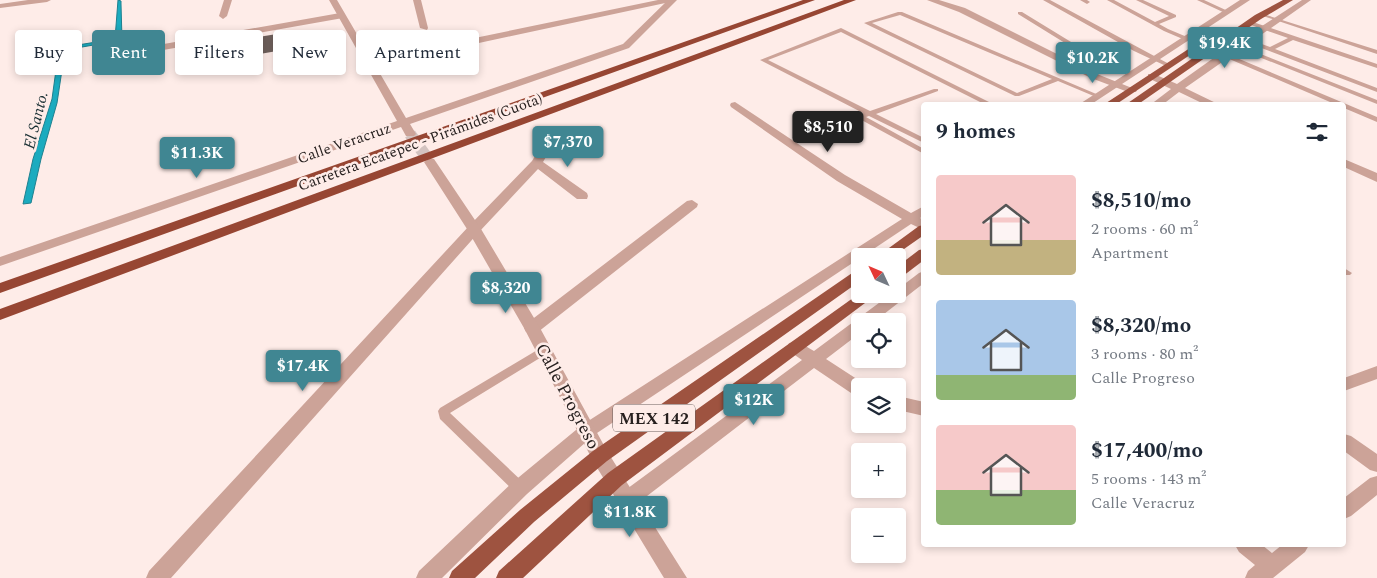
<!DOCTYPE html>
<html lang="en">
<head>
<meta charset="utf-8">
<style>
  :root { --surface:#fff; --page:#f6f6f7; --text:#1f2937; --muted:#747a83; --accent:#408692 }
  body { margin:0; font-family:Spectral,serif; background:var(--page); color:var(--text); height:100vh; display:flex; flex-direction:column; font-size:19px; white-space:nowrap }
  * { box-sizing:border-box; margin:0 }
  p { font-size:16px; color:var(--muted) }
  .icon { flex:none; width:28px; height:28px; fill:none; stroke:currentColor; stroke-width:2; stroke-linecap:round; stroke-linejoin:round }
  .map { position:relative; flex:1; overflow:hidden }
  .panel { position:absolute; left:921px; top:102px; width:425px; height:445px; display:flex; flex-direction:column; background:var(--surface); border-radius:5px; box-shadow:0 2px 8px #0003 }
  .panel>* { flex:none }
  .top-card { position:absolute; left:15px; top:30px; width:475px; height:45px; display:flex; gap:10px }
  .needle { width:32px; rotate:314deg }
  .tools { position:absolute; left:851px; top:248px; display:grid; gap:10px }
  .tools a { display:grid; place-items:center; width:55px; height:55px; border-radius:5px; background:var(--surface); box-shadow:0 2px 8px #0003; font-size:25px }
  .price { position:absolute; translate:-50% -42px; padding:0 11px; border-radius:5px; background:var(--accent); color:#fff; font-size:16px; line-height:32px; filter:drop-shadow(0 1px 2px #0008) }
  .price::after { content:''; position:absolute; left:50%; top:30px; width:15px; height:11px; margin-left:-8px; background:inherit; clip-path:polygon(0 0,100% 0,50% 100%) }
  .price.current { background:#222; color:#fff }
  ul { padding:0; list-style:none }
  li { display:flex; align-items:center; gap:15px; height:125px; padding:0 15px }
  li span { display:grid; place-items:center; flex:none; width:140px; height:100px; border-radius:5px; color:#555 }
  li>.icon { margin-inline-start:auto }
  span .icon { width:60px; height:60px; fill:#fffc; stroke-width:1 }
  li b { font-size:21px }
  h2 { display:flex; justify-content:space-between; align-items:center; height:60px; padding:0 15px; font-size:21px }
  .tag { padding:0 18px; border-radius:5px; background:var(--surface); box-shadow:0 2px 8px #0003; font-size:18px; line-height:45px }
  .tag.current { background:var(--accent); color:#fff }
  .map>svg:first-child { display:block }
</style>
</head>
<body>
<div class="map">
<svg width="1377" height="578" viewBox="0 0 1377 578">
  <rect width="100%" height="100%" fill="#feece8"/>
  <path fill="#1babbf" stroke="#1f818f" d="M118,0L121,1V4L122,40L65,50L57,103L41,159L31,203L23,204L33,159L52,99L59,48L115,39Z"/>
  <path fill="#70615d" d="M295,31L300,47L249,56L246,39Z"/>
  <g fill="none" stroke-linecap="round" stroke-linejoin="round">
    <path stroke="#d3c3c0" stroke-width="12" stroke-dasharray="12 5.5" stroke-linecap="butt" d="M410,134L430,162"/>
    <path fill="#cca398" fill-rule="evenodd" d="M1043,0H1050L1171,65L1166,66L1134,51Z
      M1080,0H1087L1090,2L1087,4Z
      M1107,0H1114L1155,22L1169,16L1136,0H1143L1176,15V17L1159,24L1168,29L1377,117V122L1344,108V105H1337L1164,31Z
      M1197,0H1204L1230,12L1225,13Z
      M898,12H902L1101,96L1096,97L1058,81L1019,96H1015L864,23ZM900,15L1052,79L1017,93L872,23Z
      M1018,12H1022L1094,56L1071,65H1067V63L1086,56L1018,14Z
      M1260,13L1377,50V54L1260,15Z
      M1250,21L1377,64V68L1293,40L1275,49L1377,88V92L1230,36V34H1234L1270,47L1288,38L1248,24L1247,23Z
      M841,28L995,105H986L841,32L768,60L870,111L934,89H938V91L876,114L924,138V143L869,116L866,117L924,149V154L856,117L863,113L760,60Z
      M1234,45H1238L1377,100V104L1234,47Z
      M1344,268L1352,273L1350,275H1344Z
      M544,346L548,347L549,350L548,353L450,413L525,484L527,488L525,492L520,494L515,492L440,419L438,411L440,408Z"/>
    <path fill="#cca398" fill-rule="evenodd" d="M224,0H232L227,16L223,19L219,16Z
      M413,0H421L428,28L427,30L420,28Z
      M658,0H674L670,2L465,46L460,43L465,40Z
      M1240,0H1250L1090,105H1078Z
      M1302,0H1311L1185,88L1220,105H1206L1179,92L1162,105H1150L1171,89L1148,78V74H1154L1177,84L1222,52Z
      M340,13L344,16L343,18L124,57L119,54L124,51Z
      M735,102L845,175L911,213L924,206V216L920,218L924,220V230L911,224L863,256H860V258L594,435L527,494L442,578H416L419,571L513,482L582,425L902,219L837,181L731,107L730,105L731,103Z
      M548,140L554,143L543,162L587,193L588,196L587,199H577L538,169L479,232L171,578H146L149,571L469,226L532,161L544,141Z
      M1344,159L1377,173V182L1344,167Z
      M692,200L698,204L697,207L538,332L532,333L526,332L524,328L526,324L687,201Z
      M924,271V283L875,321H860V333L826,359L866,385L860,386V397L854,395L814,368L634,506L627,509L620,506L617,500L620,494L802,360L789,351L787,347L789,343C799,340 805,346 814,351L891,294H898V289L919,273Z
      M1377,366V379L1344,391V378Z
      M898,396L924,402V416L898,410Z
      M1344,434L1351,436L1377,454V472L1370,470L1344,451Z
      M1377,476V495L1351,516L1344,519V498L1370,478Z
      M1235,545H1262L1272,553L1282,545H1309L1305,552L1273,578H1245L1248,571L1255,565L1239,552Z"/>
    <path fill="#cca398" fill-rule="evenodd" d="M28,0H51L47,2L0,8V4Z
      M329,0H337L406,118L623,44L668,0H677L629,48L410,124L416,134L414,136H406L401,127L0,266V257L397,121Z
      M927,0H939L965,8L1097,74L1137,90L1136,92H1128L1091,78L959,12Z
      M430,158L434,159L481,229L540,328L607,451L687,578H664L593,461L524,328L467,229L424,162Z"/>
    <path fill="#9e5340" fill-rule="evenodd" d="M1283,0H1293L1261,19L1137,105H1125L1255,15Z
      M1190,48L1193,49V53L1115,105H1103Z
      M924,225V235L894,256H878L919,226Z
      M924,249V260L903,276L898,277V266L919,250Z
      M860,269V281L607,461L534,522L475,578H449L452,571L520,510L593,451L855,271Z
      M860,293L877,294L622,485L523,578H496L499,571L608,473Z"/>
    <path fill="#974633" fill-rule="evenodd" d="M803,0H815L0,293V283Z
      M844,0H856L0,320V309Z"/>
  </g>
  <g text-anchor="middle" stroke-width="5" stroke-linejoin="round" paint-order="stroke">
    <g font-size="15" fill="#27201f" stroke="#feece8">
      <text transform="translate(420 142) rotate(-20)" y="5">Carretera Ecatepec - Pirámides (Cuota)</text>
      <text transform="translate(344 143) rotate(-19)" y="5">Calle Veracruz</text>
    </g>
    <g font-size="16" font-style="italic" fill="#1a3034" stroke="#feece8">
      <text transform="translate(35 120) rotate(-76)" y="6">El Santo.</text>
    </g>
    <rect fill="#feece8" stroke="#685d5b" stroke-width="1" x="613" y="404.5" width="82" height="27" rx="4"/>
    <g font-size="16" font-weight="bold" fill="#27201f">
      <text x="654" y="424">MEX 142</text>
    </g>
    <g font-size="18" fill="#27201f" stroke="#feece8">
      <text transform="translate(568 396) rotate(62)" y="6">Calle Progreso</text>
    </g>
  </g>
</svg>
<div class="tools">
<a><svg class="needle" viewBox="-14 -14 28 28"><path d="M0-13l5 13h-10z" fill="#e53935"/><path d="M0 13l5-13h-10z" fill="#747a83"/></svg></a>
<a><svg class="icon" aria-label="locate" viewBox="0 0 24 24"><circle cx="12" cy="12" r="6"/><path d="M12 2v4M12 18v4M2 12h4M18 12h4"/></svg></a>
<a><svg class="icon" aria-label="layers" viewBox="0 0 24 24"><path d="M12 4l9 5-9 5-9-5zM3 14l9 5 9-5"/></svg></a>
<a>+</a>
<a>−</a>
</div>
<b class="price" style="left:1225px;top:69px">$19.4K</b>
<b class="price" style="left:1093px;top:84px">$10.2K</b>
<b class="price current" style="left:828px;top:153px">$8,510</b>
<b class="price" style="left:568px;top:168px">$7,370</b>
<b class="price" style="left:197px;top:179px">$11.3K</b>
<b class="price" style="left:506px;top:314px">$8,320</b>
<b class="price" style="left:303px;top:392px">$17.4K</b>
<b class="price" style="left:754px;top:426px">$12K</b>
<b class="price" style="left:630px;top:538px">$11.8K</b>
<div class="top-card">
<a class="tag">Buy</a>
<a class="tag current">Rent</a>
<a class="tag">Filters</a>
<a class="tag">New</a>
<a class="tag">Apartment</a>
</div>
<section class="panel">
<h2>9 homes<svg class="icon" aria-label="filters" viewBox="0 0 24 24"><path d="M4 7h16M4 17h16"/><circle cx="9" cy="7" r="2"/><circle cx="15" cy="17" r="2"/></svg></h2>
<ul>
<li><span style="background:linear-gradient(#f6c9c9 65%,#c2b280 0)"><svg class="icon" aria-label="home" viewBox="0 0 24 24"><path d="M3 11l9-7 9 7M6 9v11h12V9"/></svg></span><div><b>$8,510/mo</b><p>2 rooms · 60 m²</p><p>Apartment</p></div></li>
<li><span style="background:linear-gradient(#a9c7e8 75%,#8fb573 0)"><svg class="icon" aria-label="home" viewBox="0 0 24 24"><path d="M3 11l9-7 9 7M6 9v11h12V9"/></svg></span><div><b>$8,320/mo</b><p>3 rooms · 80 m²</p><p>Calle Progreso</p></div></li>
<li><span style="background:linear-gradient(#f6c9c9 65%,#8fb573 0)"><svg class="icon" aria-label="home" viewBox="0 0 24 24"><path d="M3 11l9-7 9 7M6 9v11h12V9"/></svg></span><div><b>$17,400/mo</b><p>5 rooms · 143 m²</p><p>Calle Veracruz</p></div></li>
</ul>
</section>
</div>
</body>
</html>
